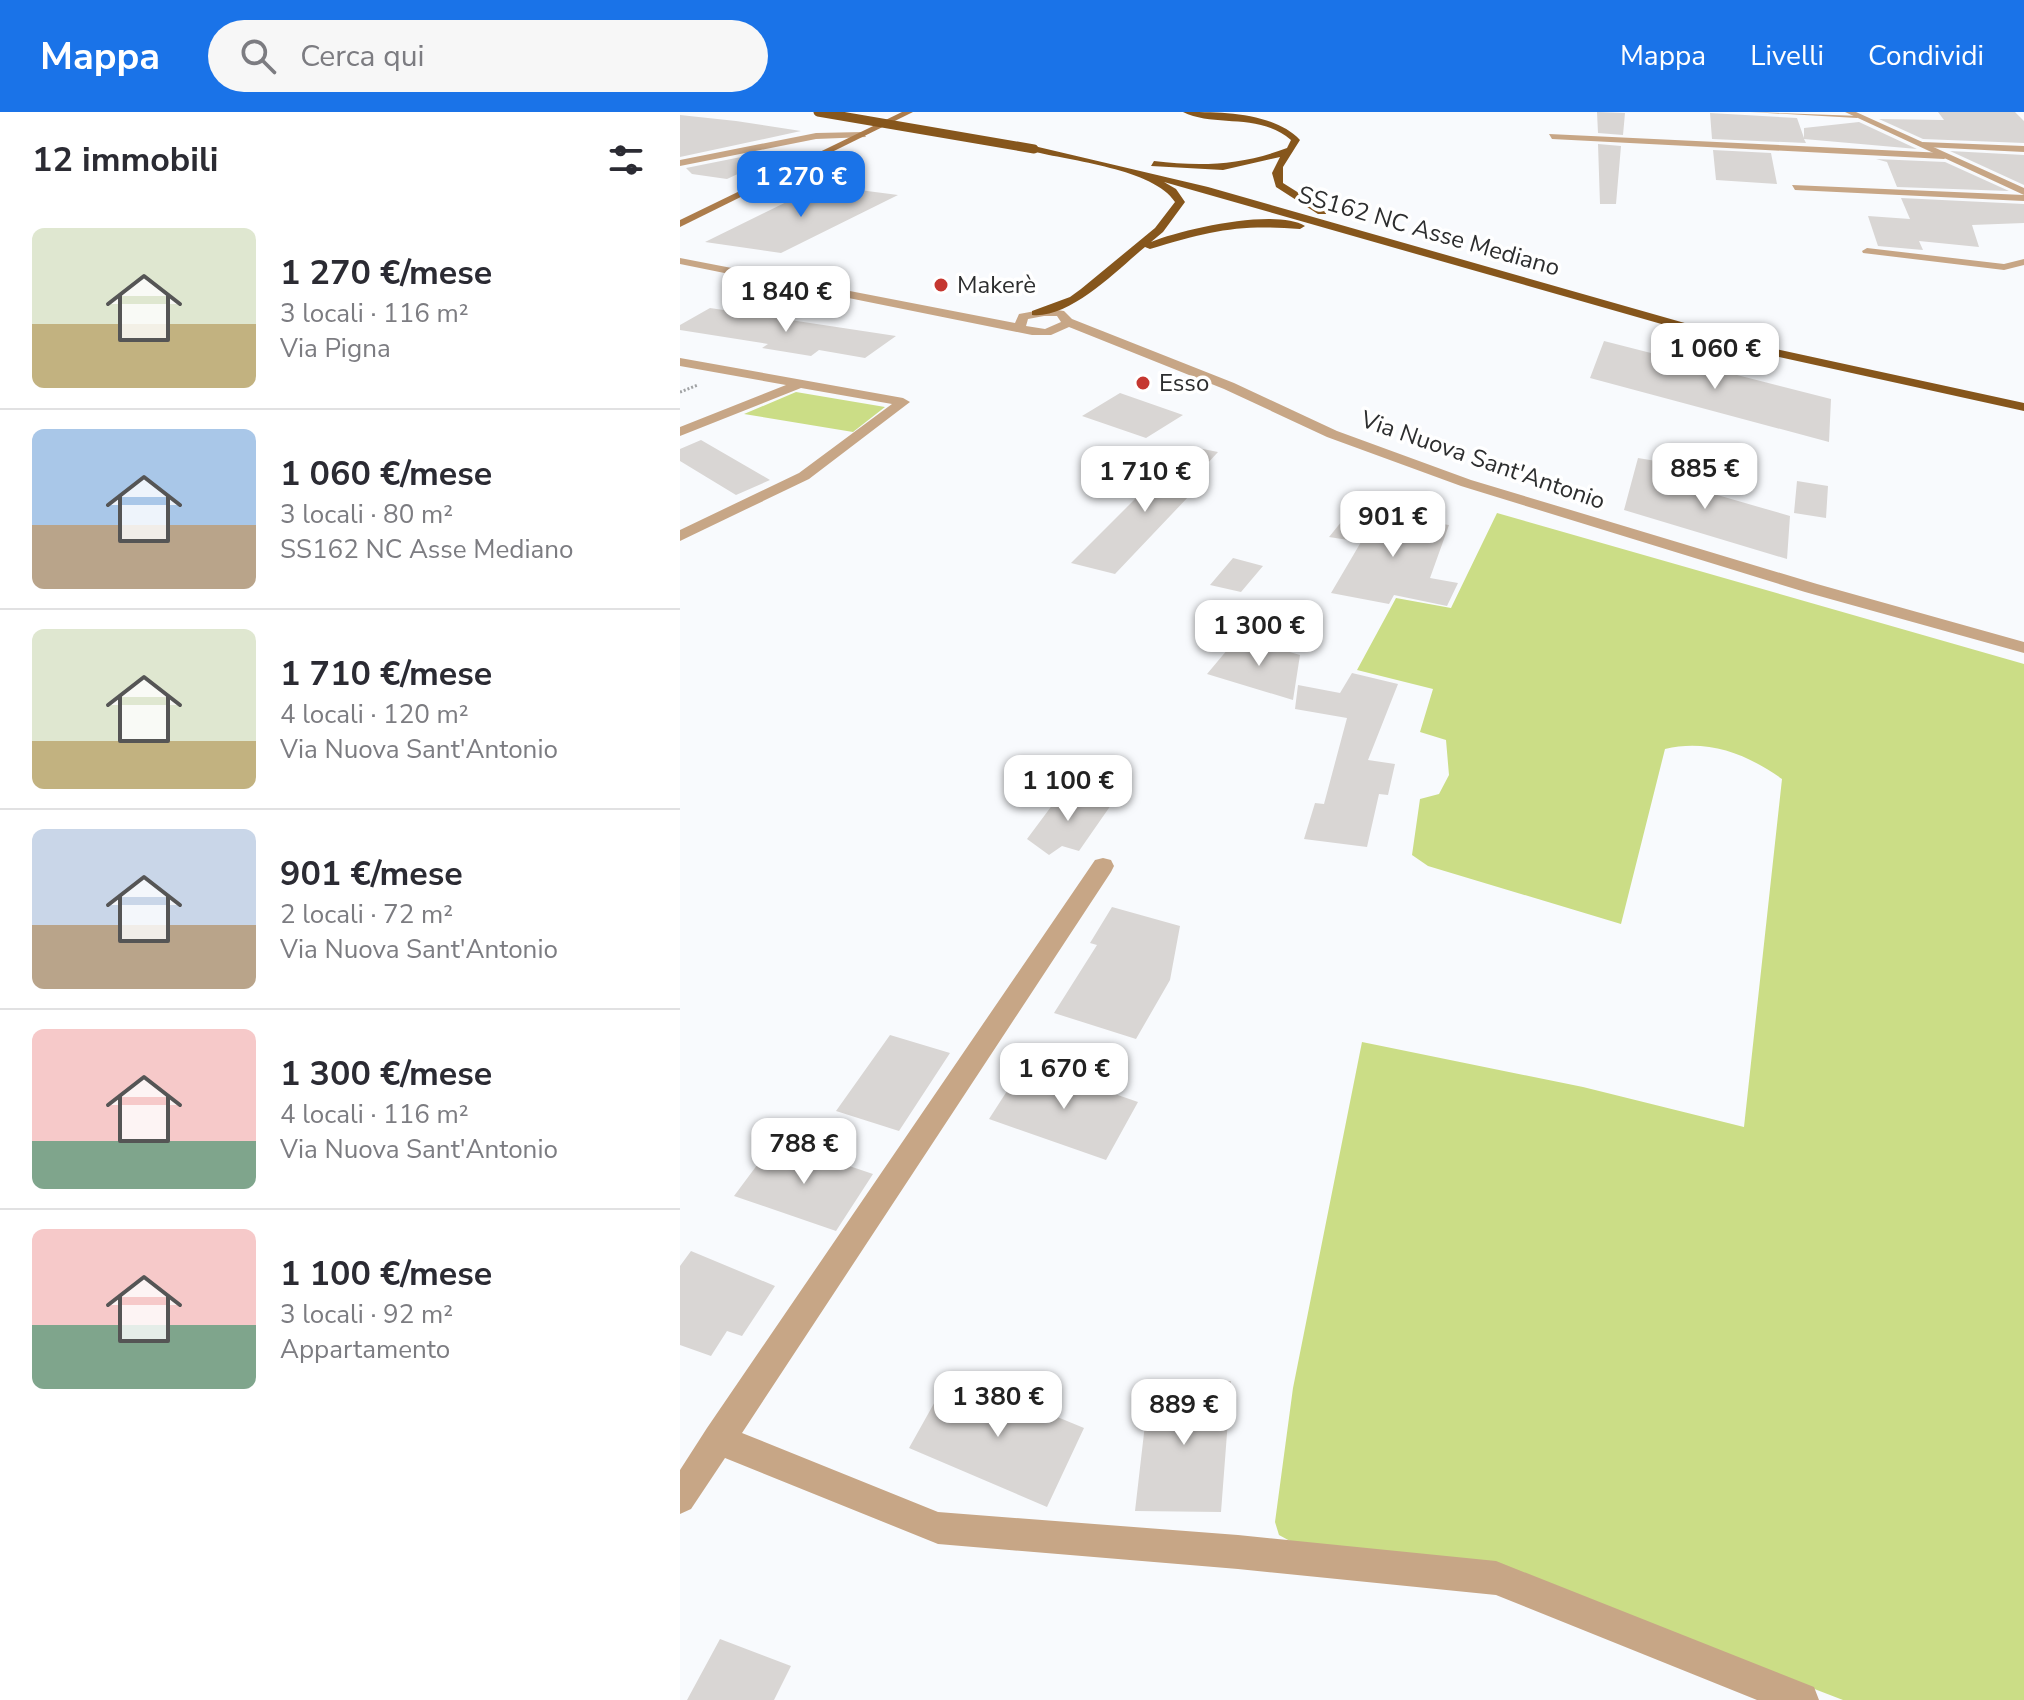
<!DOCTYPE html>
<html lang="it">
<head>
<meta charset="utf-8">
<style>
  :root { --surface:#fff; --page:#f7f7f7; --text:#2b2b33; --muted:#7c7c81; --line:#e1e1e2; --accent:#1a73e8 }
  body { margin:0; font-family:"Nunito Sans",sans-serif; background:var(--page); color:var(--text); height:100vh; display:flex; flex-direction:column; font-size:30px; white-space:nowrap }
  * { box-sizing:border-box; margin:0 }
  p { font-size:26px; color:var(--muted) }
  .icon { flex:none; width:44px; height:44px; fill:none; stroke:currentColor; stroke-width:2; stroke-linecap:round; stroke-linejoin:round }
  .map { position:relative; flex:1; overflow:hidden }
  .drawer { display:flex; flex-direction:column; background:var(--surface); width:680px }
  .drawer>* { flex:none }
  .price { position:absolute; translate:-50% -68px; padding:0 18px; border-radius:16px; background:#fff; color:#222; font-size:26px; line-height:52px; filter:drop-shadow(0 2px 4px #0008) }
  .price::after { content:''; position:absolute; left:50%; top:48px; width:24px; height:18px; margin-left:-12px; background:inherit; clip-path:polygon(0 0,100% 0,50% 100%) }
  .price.current { background:var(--accent); color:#fff }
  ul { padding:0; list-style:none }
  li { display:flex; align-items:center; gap:24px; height:200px; padding:0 32px }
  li+li { border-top:2px solid var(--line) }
  li span { display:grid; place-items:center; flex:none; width:224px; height:160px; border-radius:12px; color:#555 }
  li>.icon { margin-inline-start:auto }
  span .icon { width:96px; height:96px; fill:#fffc; stroke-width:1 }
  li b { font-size:34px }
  h2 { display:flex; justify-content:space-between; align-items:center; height:96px; padding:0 32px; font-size:34px }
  header { display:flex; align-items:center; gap:48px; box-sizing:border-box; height:112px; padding:0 40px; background:var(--accent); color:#fff }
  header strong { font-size:38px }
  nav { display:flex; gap:44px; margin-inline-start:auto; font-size:28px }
  .search { width:560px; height:72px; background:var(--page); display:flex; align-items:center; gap:20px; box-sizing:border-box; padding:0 28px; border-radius:44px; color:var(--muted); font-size:30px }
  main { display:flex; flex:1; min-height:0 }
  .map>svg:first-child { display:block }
</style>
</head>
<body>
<header>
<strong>Mappa</strong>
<div class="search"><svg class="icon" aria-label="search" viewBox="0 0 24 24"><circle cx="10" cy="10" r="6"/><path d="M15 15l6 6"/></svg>Cerca qui</div>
<nav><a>Mappa</a><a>Livelli</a><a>Condividi</a></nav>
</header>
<main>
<section class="drawer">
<h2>12 immobili<svg class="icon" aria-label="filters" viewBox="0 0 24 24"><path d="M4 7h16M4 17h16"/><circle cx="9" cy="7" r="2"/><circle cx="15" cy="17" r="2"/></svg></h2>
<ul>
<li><span style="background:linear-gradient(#dfe7d0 60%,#c2b280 0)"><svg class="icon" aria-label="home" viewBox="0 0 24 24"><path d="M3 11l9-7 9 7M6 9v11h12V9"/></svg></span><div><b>1 270 €/mese</b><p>3 locali · 116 m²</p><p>Via Pigna</p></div></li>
<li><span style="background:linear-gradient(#a9c7e8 60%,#b9a48a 0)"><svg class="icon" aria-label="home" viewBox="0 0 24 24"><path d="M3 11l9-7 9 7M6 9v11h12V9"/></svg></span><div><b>1 060 €/mese</b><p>3 locali · 80 m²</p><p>SS162 NC Asse Mediano</p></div></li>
<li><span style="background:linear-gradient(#dfe7d0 70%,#c2b280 0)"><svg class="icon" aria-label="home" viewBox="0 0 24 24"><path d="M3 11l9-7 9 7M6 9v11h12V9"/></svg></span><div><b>1 710 €/mese</b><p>4 locali · 120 m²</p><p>Via Nuova Sant'Antonio</p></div></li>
<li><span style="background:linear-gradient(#c9d6e8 60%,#b9a48a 0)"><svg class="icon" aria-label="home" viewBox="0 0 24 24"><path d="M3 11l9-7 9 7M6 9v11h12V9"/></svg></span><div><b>901 €/mese</b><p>2 locali · 72 m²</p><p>Via Nuova Sant'Antonio</p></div></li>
<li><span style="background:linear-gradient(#f6c9c9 70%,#7fa58c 0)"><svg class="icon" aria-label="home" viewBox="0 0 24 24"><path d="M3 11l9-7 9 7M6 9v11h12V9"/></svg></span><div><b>1 300 €/mese</b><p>4 locali · 116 m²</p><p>Via Nuova Sant'Antonio</p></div></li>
<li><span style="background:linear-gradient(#f6c9c9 60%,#7fa58c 0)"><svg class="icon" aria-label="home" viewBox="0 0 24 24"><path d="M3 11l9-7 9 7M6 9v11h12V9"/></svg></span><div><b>1 100 €/mese</b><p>3 locali · 92 m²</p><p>Appartamento</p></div></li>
</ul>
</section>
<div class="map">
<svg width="1344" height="1588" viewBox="0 0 1344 1588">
  <rect width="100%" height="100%" fill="#f8fafd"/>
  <path fill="#cbdd86" d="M116,280L205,295L173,320L64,302Z
    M817,401L1344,552V1588H1163L822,1457L610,1429L599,1423L595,1410L613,1276L682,930L903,975L1064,1015L1102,667C1067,642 1028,627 985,637L941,812L748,754L732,743L740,687L759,682L769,663L766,628L740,620L753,577L677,558L716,486L771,496Z"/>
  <path fill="#d9d6d4" d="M917,0L945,1L943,23L918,21Z
    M1258,0H1335L1344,9V31L1243,27L1199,7L1264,8Z
    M1030,1L1117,6L1124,26V16L1179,10L1237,37L1124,27L1126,31L1032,27Z
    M0,3L56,9L121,19L0,45Z
    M918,32L941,34L936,92H920Z
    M1033,38L1091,41L1097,72L1036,68Z
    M1270,39L1344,43V73Z
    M66,44L90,47L47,67L12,62L6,56Z
    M1196,47L1265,50L1329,79L1217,75L1207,50Z
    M141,73L218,83L101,141L25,130Z
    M1221,86L1344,92V111L1292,113L1299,135L1239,129L1243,138L1198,134L1188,104L1230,107Z
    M30,196L97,206L216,224L185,246L139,238L131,244L82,236L88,232L0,218V213Z
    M924,229L1151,287L1149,330L910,266Z
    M440,281L503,303L466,326L402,304Z
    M21,328L90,368L56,383L0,349V337Z
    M508,334L538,340L500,381L510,383L435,462L391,451Z
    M958,346L994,352L989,369L1110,404L1107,447L944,398Z
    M1117,369L1148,374L1146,406L1114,401Z
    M671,398L769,413L750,466L778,471L767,494L714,483L709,492L651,481L681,430L649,425Z
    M553,446L583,454L561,480L530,473Z
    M558,525L620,543L613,588L527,562Z
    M672,561L718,572L688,648L715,652L708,683L699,682L687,735L624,727L635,691L644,692L667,606L615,597L618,573L660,581Z
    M382,680L431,693L399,739L382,734L369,743L347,727Z
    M432,795L500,814L490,868L456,927L374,901L417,833L410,831Z
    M210,923L270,941L219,1019L156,999Z
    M345,951L458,990L426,1048L309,1007Z
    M95,1029L193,1062L156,1119L54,1084Z
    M11,1139L95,1174L62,1224L47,1219L31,1244L0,1233V1154Z
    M271,1261L404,1316L367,1395L229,1336Z
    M470,1269H551L541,1400L455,1399Z
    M40,1527L111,1554L94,1588H7Z"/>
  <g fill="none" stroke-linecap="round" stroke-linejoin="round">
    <path stroke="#a0a2a4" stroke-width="3" stroke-dasharray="2 2" stroke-linecap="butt" d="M0,280L18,273"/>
    <path fill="#c7a686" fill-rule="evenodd" d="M1070,0L1180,4L1177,6Z"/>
    <path fill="#c7a686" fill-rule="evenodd" d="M183,20L186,25L136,27L0,54V48L136,21Z
      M869,22L1264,41L1269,44L1264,47L872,27Z
      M1242,30L1344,34V40L1245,35Z
      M1112,73L1344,83V89L1115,78Z
      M1187,136L1324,152L1344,147V153L1324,158L1183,141L1182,139Z
      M0,246L223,286L230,290L129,367L0,429V418L119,361L212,292L121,276L0,324V315L106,273L0,254Z
      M423,746L431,748L434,754L431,760L62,1321L258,1400L558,1423L816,1449L1134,1575L1139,1588H1077L816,1483L558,1457L258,1432L45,1346L11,1397L0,1402V1358L27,1316L415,748Z"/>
    <path fill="#c7a686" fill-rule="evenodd" d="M1165,0H1176L1344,76V83Z
      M0,146L335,211L339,202C355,199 368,196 384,199L392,207L554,271L657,319L791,368L1137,472L1344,530V541L1125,480L781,374L647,325L544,277L389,215L371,223H352L0,152ZM364,204H377L381,210L365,217L346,214L348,207Z"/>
    <path fill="#ac7c4b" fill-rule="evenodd" d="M222,0H233L0,115V108Z"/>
    <path fill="#86561c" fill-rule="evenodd" d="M503,0C541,0 593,0 620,28L603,55V71L646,98V102H638L596,75L592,61L600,45L543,58L471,54L474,49C522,55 562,53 607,36L611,28C579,0 535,16 503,0Z
      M354,34L528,75L1096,237L1344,291V299L1090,243L484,70L496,77L505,90L483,120L471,130C503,117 596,96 625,114L620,117C558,112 529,119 470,137L465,135C437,158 390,207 352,203V199L390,185L401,177L475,116L495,90C474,57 391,49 351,39Z"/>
    <path stroke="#86561c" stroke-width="9" d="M138,0L354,37"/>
  </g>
  <g fill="#c53730" stroke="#fff" stroke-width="3">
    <circle cx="261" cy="173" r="8"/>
    <circle cx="463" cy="271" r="8"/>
  </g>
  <g text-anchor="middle" stroke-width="7" stroke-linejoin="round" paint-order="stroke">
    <g font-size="24" fill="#2d2e2f" stroke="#fff">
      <text transform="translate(749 119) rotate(16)" y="8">SS162 NC Asse Mediano</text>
      <text transform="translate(803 348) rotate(19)" y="8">Via Nuova Sant'Antonio</text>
    </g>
    <g font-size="24" fill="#2d2e2f" stroke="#fff" text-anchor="start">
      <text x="277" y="181">Makerè</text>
      <text x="479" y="279">Esso</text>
    </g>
  </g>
</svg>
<b class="price current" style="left:121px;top:107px">1 270 €</b>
<b class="price" style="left:106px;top:222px">1 840 €</b>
<b class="price" style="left:1035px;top:279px">1 060 €</b>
<b class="price" style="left:1025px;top:399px">885 €</b>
<b class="price" style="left:465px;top:402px">1 710 €</b>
<b class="price" style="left:713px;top:447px">901 €</b>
<b class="price" style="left:579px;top:556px">1 300 €</b>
<b class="price" style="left:388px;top:711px">1 100 €</b>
<b class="price" style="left:384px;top:999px">1 670 €</b>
<b class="price" style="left:124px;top:1074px">788 €</b>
<b class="price" style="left:318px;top:1327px">1 380 €</b>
<b class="price" style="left:504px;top:1335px">889 €</b>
</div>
</main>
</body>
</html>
